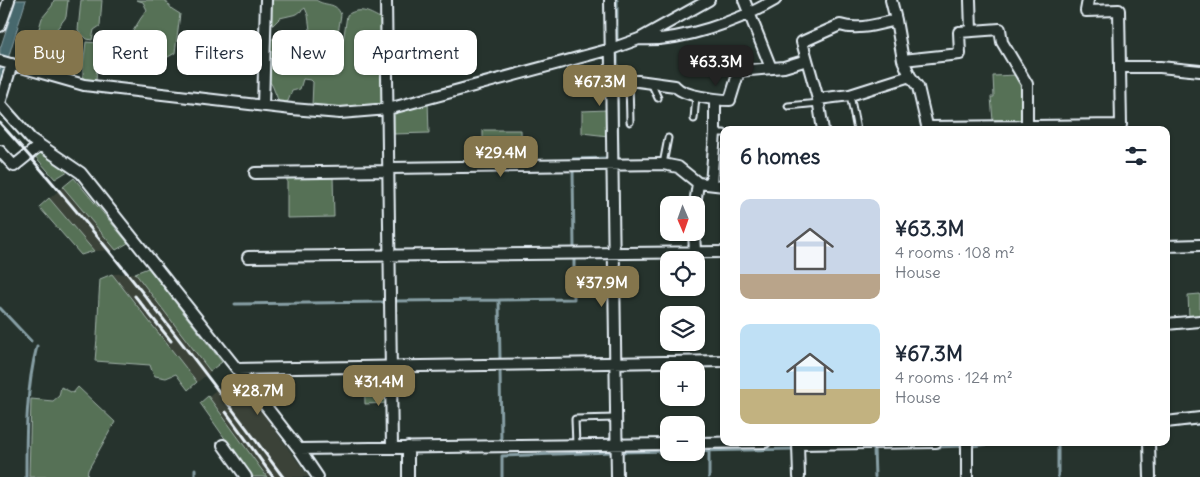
<!DOCTYPE html>
<html lang="en">
<head>
<meta charset="utf-8">
<style>
  :root { --surface:#fff; --page:#f2f2f3; --text:#1f2937; --muted:#747a83; --accent:#84754c }
  body { margin:0; font-family:Delius,sans-serif; background:var(--page); color:var(--text); height:100vh; display:flex; flex-direction:column; font-size:19px; white-space:nowrap }
  * { box-sizing:border-box; margin:0 }
  p { font-size:16px; color:var(--muted) }
  .icon { flex:none; width:28px; height:28px; fill:none; stroke:currentColor; stroke-width:2; stroke-linecap:round; stroke-linejoin:round }
  .map { position:relative; flex:1; overflow:hidden }
  .drawer { position:absolute; left:720px; top:126px; width:450px; height:320px; display:flex; flex-direction:column; background:var(--surface); border-radius:10px; box-shadow:0 1px 4px #0004 }
  .drawer>* { flex:none }
  .top-card { position:absolute; left:15px; top:30px; width:475px; height:45px; display:flex; gap:10px }
  .needle { width:32px; rotate:178deg }
  .buttons { position:absolute; left:660px; top:196px; display:grid; gap:10px }
  .buttons a { display:grid; place-items:center; width:45px; height:45px; border-radius:10px; background:var(--surface); box-shadow:0 1px 4px #0004; font-size:25px }
  .price { position:absolute; translate:-50% -42px; padding:0 11px; border-radius:10px; background:var(--accent); color:#fff; font-size:16px; line-height:32px; filter:drop-shadow(0 1px 2px #0008) }
  .price::after { content:''; position:absolute; left:50%; top:30px; width:15px; height:11px; margin-left:-8px; background:inherit; clip-path:polygon(0 0,100% 0,50% 100%) }
  .price.active { background:#222; color:#fff }
  ul { padding:0; list-style:none }
  li { display:flex; align-items:center; gap:15px; height:125px; padding:0 20px }
  li span { display:grid; place-items:center; flex:none; width:140px; height:100px; border-radius:10px; color:#555 }
  li>.icon { margin-inline-start:auto }
  span .icon { width:60px; height:60px; fill:#fffc; stroke-width:1 }
  li b { font-size:21px }
  h2 { display:flex; justify-content:space-between; align-items:center; height:60px; padding:0 20px; font-size:21px }
  .chip { padding:0 18px; border-radius:10px; background:var(--surface); box-shadow:0 1px 4px #0004; font-size:18px; line-height:45px }
  .chip.active { background:var(--accent); color:#fff }
  .map>svg:first-child { display:block }
</style>
</head>
<body>
<div class="map">
<svg width="1200" height="477" viewBox="0 0 1200 477">
  <rect width="100%" height="100%" fill="#26332d"/>
  <filter id="ink" filterUnits="userSpaceOnUse"><feTurbulence type="fractalNoise" baseFrequency=".02" numOctaves="2"/><feDisplacementMap in="SourceGraphic" scale="10" xChannelSelector="R" yChannelSelector="G"/><feConvolveMatrix kernelMatrix="1 2 1 2 8 2 1 2 1" color-interpolation-filters="sRGB"/></filter>
  <g filter="url(#ink)">
    <path fill="#3b4339" d="M74,178L128,243L116,250L94,251L81,255L39,207Z
      M148,268L222,362L188,390L100,279L112,274L135,273Z
      M235,375L309,477H252L200,403Z"/>
    <path fill="#577157" stroke="#a0b1a8" d="M54,0H68L66,17L56,30L35,66L29,63L42,18L52,6Z
      M81,0H102L100,26L94,30L92,40L87,39L78,30Z
      M136,0H165L172,9L180,14L175,53L168,57L157,56L143,41L135,36L133,31L141,18L147,10L143,2Z
      M272,0H316C326,7 336,1 341,15L331,75L338,76L347,15C361,6 370,13 382,19L384,98L380,104L355,108L312,106L313,82L311,80L303,79L300,89L292,91L288,101L284,103L279,102L272,85L267,78L268,42L274,38L283,40L295,50L301,48L298,43L304,38L310,30L308,15L305,8L297,14L280,18L273,25L269,23V3Z
      M86,42L98,43L96,82L83,80V65Z
      M1018,75L1023,82V118L1020,121H993L991,97H994L993,76Z
      M428,101L429,133L393,134V115L398,110Z
      M607,110L608,136L582,133V111Z
      M483,130H521L522,161L483,162Z
      M38,151L65,168L68,171L55,179L33,154Z
      M333,176L334,217L287,218V177Z
      M74,178L128,243L116,250L63,187Z
      M49,198L94,251L81,255L39,207Z
      M148,268L222,362L210,371L135,273Z
      M112,274L197,382L188,390L176,374L166,378L155,376L152,371L150,365L95,361C98,334 98,306 100,279Z
      M1200,294V317L1189,318L1188,295Z
      M364,373H385L388,376V403L365,404Z
      M61,387L73,393L78,387L115,422L88,470L87,477H29L31,399L53,401L59,396Z
      M208,396L267,477H252L200,403Z"/>
    <path fill="#47686d" stroke="#879fa5" d="M16,0H26L9,55V59L0,88V49Z"/>
    <g fill="none" stroke-linecap="round" stroke-linejoin="round">
      <path stroke="#879fa5" stroke-width="3" d="M617,0V41
        M617,55V77
        M617,158H618L617,86
        M573,159L607,158
        M573,170L574,248
        M395,301L499,300
        M235,304L387,302
        M0,308L31,341
        M500,359L499,300L574,299V259
        M498,369H500L501,441
        M1174,426L1200,424
        M1058,442V477
        M972,446L1007,442
        M935,447L962,446
        M874,448L875,477
        M709,450V477
        M696,451L794,449
        M622,452L669,451
        M195,469V477
        M26,477C26,434 26,388 37,346
        M502,477V456L611,452"/>
      <defs>
        <path id="service" d="M629,81L630,122
          M651,83L658,98
          M850,95L857,130
          M788,106L819,103
          M694,119L696,96
          M715,133H724
          M663,164L668,138
          M576,445L575,419L616,418"/>
        <path id="minor" d="M386,0L392,448
          M610,0L617,477
          M744,0L771,68
          M891,0L896,20L903,60L910,76L918,87L928,130
          M970,0L971,31
          M0,26L9,0
          M640,39C681,42 739,21 775,0
          M903,60L960,54L959,32L1000,29L1002,42L1027,84V130
          M0,61L84,85L292,109L340,113L388,109L611,49L639,39L709,0
          M1120,67H1160L1200,71
          M612,81H638L675,86C683,96 717,100 730,100L739,71L784,67L807,60
          M818,99L850,95L910,76
          M0,103L12,64
          M0,104L31,139L81,173L237,369L299,449L318,477
          M263,106L266,0
          M928,127L1121,125L1119,10L1086,11L1088,0
          M823,130L818,99L802,42L840,25C858,31 878,24 896,20
          M0,151L14,166L40,145
          M389,168L663,164L678,167L698,183L724,186
          M255,173L388,171
          M711,184L715,133V100
          M695,205L698,183
          M694,232L695,252
          M1166,246L1200,245
          M248,257L724,252
          M1166,324L1200,321
          M237,369L724,361
          M1166,422L1200,418
          M797,442L798,444L799,477
          M967,442V477
          M1149,442L1150,477
          M696,443L765,442
          M798,444L936,442
          M223,445L246,477
          M408,447V477
          M299,449L669,444"/>
      </defs>
      <use href="#service" stroke="#e8f1f8" stroke-width="9"/>
      <use href="#minor" stroke="#e8f1f8" stroke-width="14"/>
      <use href="#service" stroke="#26332d" stroke-width="5"/>
      <use href="#minor" stroke="#26332d" stroke-width="10"/>
      <path stroke="#e8f1f8" stroke-width="3" d="M0,123C101,235 193,356 283,477
        M135,296L171,341
        M226,412L273,477"/>
    </g>
  </g>
</svg>
<div class="buttons">
<a><svg class="needle" viewBox="-14 -14 28 28"><path d="M0-13l5 13h-10z" fill="#e53935"/><path d="M0 13l5-13h-10z" fill="#747a83"/></svg></a>
<a><svg class="icon" aria-label="locate" viewBox="0 0 24 24"><circle cx="12" cy="12" r="6"/><path d="M12 2v4M12 18v4M2 12h4M18 12h4"/></svg></a>
<a><svg class="icon" aria-label="layers" viewBox="0 0 24 24"><path d="M12 4l9 5-9 5-9-5zM3 14l9 5 9-5"/></svg></a>
<a>+</a>
<a>−</a>
</div>
<b class="price active" style="left:716px;top:87px">¥63.3M</b>
<b class="price" style="left:600px;top:107px">¥67.3M</b>
<b class="price" style="left:501px;top:178px">¥29.4M</b>
<b class="price" style="left:602px;top:308px">¥37.9M</b>
<b class="price" style="left:379px;top:407px">¥31.4M</b>
<b class="price" style="left:258px;top:416px">¥28.7M</b>
<div class="top-card">
<a class="chip active">Buy</a>
<a class="chip">Rent</a>
<a class="chip">Filters</a>
<a class="chip">New</a>
<a class="chip">Apartment</a>
</div>
<section class="drawer">
<h2>6 homes<svg class="icon" aria-label="filters" viewBox="0 0 24 24"><path d="M4 7h16M4 17h16"/><circle cx="9" cy="7" r="2"/><circle cx="15" cy="17" r="2"/></svg></h2>
<ul>
<li><span style="background:linear-gradient(#c9d6e8 75%,#b9a48a 0)"><svg class="icon" aria-label="home" viewBox="0 0 24 24"><path d="M3 11l9-7 9 7M6 9v11h12V9"/></svg></span><div><b>¥63.3M</b><p>4 rooms · 108 m²</p><p>House</p></div></li>
<li><span style="background:linear-gradient(#bfe0f5 65%,#c2b280 0)"><svg class="icon" aria-label="home" viewBox="0 0 24 24"><path d="M3 11l9-7 9 7M6 9v11h12V9"/></svg></span><div><b>¥67.3M</b><p>4 rooms · 124 m²</p><p>House</p></div></li>
</ul>
</section>
</div>
</body>
</html>
